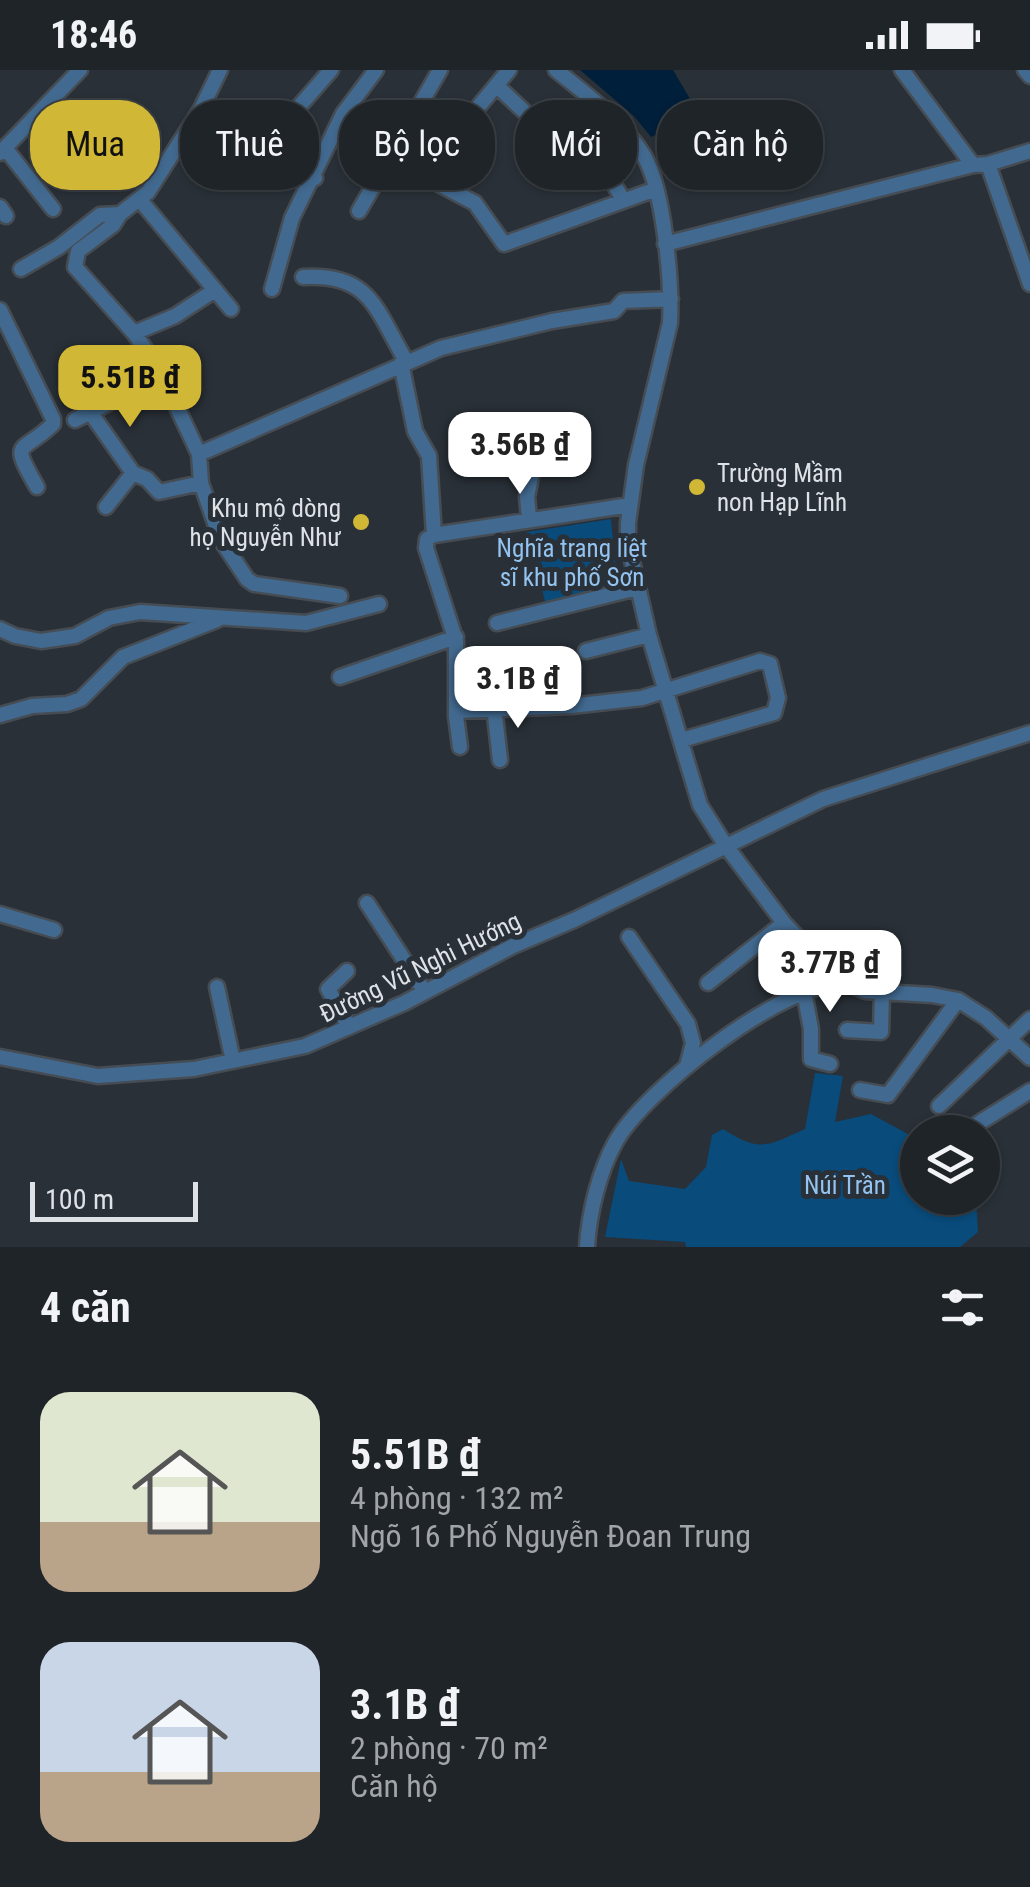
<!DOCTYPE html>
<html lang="vi">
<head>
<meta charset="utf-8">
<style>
  :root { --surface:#1f2429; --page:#272c31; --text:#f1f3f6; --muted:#a1a4a8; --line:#3c4146; --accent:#d1b736 }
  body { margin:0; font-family:"Roboto Condensed",sans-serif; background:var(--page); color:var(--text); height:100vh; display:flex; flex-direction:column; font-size:38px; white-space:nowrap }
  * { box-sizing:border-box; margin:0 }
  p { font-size:32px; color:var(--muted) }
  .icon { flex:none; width:55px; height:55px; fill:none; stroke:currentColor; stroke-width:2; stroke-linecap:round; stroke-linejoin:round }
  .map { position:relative; height:1177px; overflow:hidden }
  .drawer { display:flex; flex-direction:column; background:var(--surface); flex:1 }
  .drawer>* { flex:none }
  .top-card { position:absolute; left:30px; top:30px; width:970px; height:90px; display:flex; gap:20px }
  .tools { position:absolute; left:900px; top:1045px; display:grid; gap:20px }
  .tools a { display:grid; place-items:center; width:100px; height:100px; border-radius:50%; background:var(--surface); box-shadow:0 2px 8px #0004,0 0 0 2px var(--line); font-size:50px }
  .scale { position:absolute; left:30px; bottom:25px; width:168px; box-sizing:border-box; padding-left:10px; border:5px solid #dee2e7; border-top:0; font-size:28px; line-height:35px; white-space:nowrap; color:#dee2e7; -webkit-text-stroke:8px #293037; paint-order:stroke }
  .price { position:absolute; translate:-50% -85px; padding:0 22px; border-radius:20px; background:#fff; color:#222; font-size:32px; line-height:65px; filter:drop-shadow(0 2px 5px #0008) }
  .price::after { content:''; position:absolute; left:50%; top:60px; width:30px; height:22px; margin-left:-15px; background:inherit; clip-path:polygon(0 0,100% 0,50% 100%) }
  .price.selected { background:var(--accent); color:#111 }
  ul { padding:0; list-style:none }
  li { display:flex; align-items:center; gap:30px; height:250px; padding:0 40px }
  li span { display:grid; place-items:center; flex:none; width:280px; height:200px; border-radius:30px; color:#555 }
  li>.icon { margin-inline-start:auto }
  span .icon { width:120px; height:120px; fill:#fffc; stroke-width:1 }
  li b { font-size:42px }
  h2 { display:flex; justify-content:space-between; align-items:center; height:120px; padding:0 40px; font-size:42px }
  .chip { padding:0 35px; border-radius:40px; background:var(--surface); box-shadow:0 2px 8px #0004,0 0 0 2px var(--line); font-size:35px; line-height:90px }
  .chip.selected { background:var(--accent); color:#111 }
  .status { display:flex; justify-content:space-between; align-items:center; height:70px; padding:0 50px; background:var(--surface); direction:ltr }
  .status svg { height:28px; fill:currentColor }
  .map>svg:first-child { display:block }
</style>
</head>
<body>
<div class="status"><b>18:46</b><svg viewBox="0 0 49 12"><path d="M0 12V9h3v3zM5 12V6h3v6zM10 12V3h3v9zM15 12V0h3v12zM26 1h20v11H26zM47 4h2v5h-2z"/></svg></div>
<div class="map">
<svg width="1030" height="1177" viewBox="0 0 1030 1177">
  <rect width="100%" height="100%" fill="#293037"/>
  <path fill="#094b7b" d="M611,449L618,519L546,535L527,462Z
    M815,1003L843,1006L835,1052L871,1044L917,1069L918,1128H976L978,1162L960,1177H686L685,1172L605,1167L621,1089L629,1111L685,1119L706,1097L712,1065L723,1059C760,1083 767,1076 805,1059Z"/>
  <path fill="#001f3a" d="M580,0H673L699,44L651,67L634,46Z"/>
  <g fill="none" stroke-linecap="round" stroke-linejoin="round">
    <defs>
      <path id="minor" d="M220,0L201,39L148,122L120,144L113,155L78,181L75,197L134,263L158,297L199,384L201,413L221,470L247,509L254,514L340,526
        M556,0C588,26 622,50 644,86C664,120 672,212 670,253L636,395L628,453V473L649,565L700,735L726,776L784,853L837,908L865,921L932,925L958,930L986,948L1030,988
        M902,0L973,95L988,94L1030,214
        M1025,0L1030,6
        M497,16L544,60L578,76L605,99L622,128
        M201,39L315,108
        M469,48L509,0
        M5,78L53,139
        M263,78L331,0
        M0,83L80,0
        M988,94L1030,81
        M420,104L475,133L504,174L656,119
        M140,130L231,239
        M0,137L6,146
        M359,141L440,0
        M665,174L973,95
        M21,199L59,177L100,145L120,144
        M303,207C371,203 376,240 406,291
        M272,219L292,148L343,44L376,0
        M0,240L53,349V354C21,385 9,368 37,417
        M134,263L175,246L215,220
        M401,293L415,361L429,386L434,465
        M90,342L133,403
        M75,350L162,306
        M199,384L441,278L552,251L614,241L623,231L671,229
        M106,437L133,403L147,409L159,422L201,413
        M529,448L527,427L535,387
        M497,553L637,518
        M0,559L15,566L41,571L75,566L109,548L140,542L306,553L379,534
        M586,581L649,565
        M340,607L456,567
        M494,637L500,690
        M456,641L571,636L642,628L760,591L770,594L778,628L774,643L682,670
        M0,645L32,636L67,634L81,629L123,587L217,550
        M460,677L456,646V571L426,478L427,469L434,465L630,435
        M367,833L425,922
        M0,844L54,860
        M629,867L688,954L693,973L687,996
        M347,901L328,919L349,957
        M708,913L784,853
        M217,917L233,991
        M804,922L811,959V989L830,994
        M847,960L881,962L882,921
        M0,987L98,1006L194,999L305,976L404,933L513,876L574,850L823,729L1030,663
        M860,1020L888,1025L958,930
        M939,1036L1030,949
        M971,1058L1030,1021
        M587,1177C589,1143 599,1102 615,1073C643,1021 786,909 845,914"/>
    </defs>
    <use href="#minor" stroke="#464c53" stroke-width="19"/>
    <use href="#minor" stroke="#426a90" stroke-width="14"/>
  </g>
  <g fill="#d1b736" stroke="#293037" stroke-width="4">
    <circle cx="697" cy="417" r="10"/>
    <circle cx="361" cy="452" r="10"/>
  </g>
  <g text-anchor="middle" stroke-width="10" stroke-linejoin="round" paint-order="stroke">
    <g font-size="25" fill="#dee2e7" stroke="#293037" text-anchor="start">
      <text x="717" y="412">Trường Mầm<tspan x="717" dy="29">non Hạp Lĩnh</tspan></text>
      <text x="341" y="447" text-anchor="end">Khu mộ dòng<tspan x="341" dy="29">họ Nguyễn Như</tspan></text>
    </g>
    <g font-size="25" fill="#93c3f0" stroke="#293037">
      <text x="572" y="487">Nghĩa trang liệt<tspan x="572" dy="29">sĩ khu phố Sơn</tspan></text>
      <text x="845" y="1124">Núi Trần</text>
    </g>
    <g font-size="25" fill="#dee2e7" stroke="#293037">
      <text transform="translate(420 897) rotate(-26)" y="9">Đường Vũ Nghi Hướng</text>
    </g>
  </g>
</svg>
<div class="tools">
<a><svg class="icon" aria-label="layers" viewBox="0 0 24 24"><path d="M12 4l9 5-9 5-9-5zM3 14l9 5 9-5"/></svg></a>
</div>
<div class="scale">100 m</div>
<b class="price selected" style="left:130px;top:360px">5.51B ₫</b>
<b class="price" style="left:520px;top:427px">3.56B ₫</b>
<b class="price" style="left:518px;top:661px">3.1B ₫</b>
<b class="price" style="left:830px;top:945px">3.77B ₫</b>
<div class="top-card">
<a class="chip selected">Mua</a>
<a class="chip">Thuê</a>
<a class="chip">Bộ lọc</a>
<a class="chip">Mới</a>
<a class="chip">Căn hộ</a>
</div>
</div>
<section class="drawer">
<h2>4 căn<svg class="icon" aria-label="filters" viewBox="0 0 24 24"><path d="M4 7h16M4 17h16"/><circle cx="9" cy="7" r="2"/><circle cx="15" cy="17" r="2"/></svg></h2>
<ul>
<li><span style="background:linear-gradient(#dfe7d0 65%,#b9a48a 0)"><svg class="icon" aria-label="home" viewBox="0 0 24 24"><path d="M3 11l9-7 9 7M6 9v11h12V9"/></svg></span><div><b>5.51B ₫</b><p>4 phòng · 132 m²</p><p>Ngõ 16 Phố Nguyễn Đoan Trung</p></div></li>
<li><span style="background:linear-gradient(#c9d6e8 65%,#b9a48a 0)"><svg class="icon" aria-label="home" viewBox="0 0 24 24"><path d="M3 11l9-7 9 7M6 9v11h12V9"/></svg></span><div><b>3.1B ₫</b><p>2 phòng · 70 m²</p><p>Căn hộ</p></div></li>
</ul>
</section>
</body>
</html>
